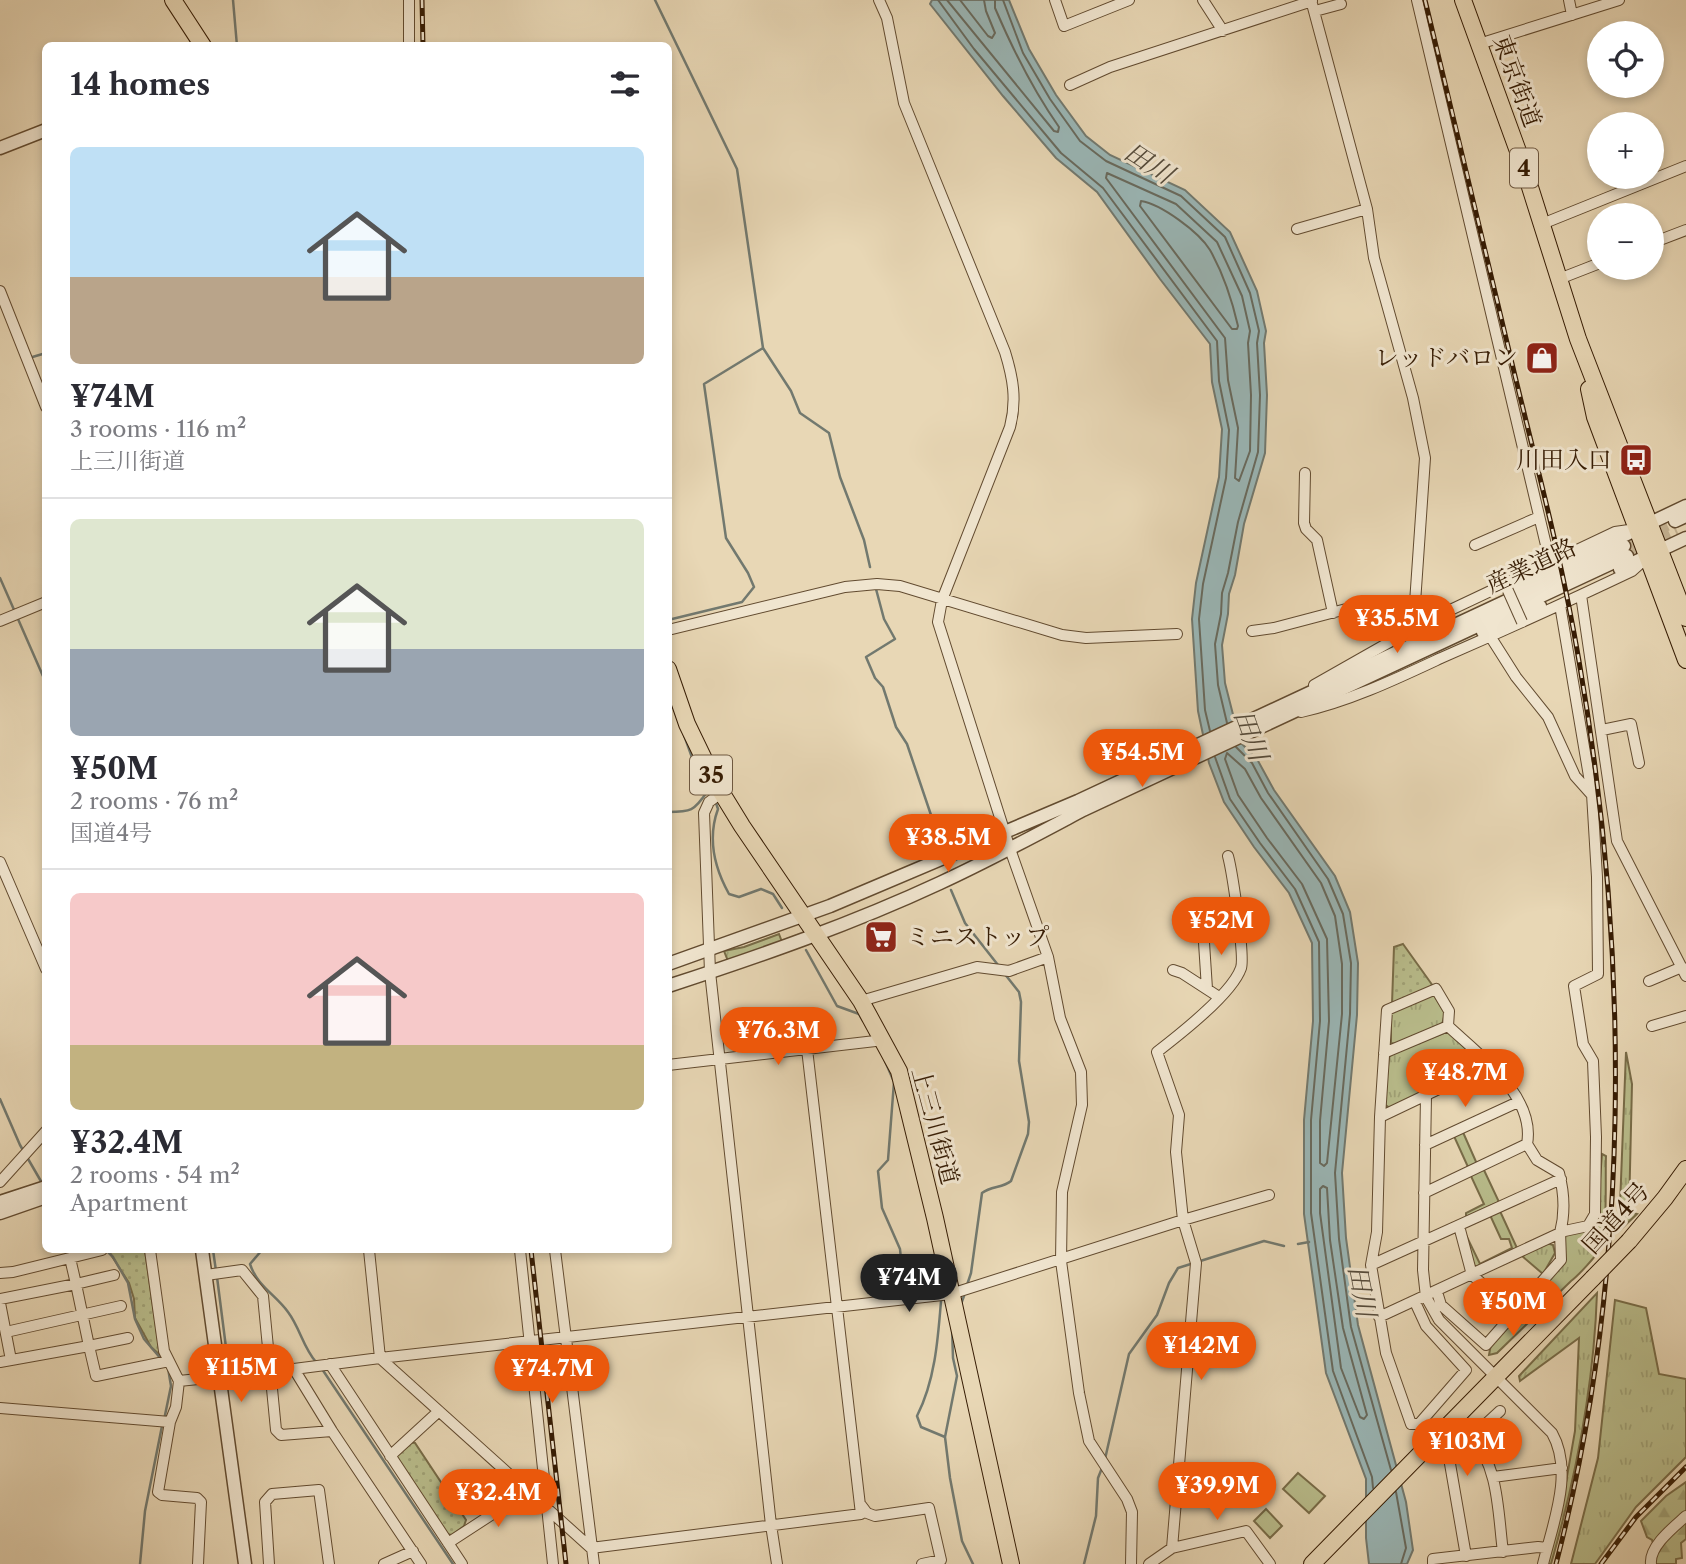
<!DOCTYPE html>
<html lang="en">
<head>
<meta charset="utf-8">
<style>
  :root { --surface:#fff; --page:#f2f2f3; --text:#2b2b33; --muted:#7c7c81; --line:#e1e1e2; --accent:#ea580c }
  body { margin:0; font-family:"Libre Caslon Text","Noto Serif JP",serif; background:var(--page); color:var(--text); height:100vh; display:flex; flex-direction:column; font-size:26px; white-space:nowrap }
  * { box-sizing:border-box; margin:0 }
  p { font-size:23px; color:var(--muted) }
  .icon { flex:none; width:38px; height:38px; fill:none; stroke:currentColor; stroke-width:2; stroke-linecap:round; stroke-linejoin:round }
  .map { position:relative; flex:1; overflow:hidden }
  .drawer { position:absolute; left:42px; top:42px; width:630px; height:1211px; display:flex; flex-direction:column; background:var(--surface); border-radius:10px; box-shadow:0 4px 10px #0003 }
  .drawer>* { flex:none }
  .tools { position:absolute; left:1587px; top:21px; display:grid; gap:14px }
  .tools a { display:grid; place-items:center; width:77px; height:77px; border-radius:50%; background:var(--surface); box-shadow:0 4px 10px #0003; font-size:35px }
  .price { position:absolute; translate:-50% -60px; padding:0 16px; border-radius:24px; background:var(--accent); color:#fff; font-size:23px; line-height:46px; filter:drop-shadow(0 2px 4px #0008) }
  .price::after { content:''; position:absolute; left:50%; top:42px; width:21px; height:16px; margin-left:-10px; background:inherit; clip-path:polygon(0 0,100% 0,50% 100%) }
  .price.selected { background:#222; color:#fff }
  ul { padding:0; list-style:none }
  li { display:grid; align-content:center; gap:14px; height:371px; padding:0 28px }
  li+li { border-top:2px solid var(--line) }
  li span { display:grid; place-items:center; height:217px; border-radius:10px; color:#555 }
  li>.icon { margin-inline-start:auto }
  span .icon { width:126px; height:126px; fill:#fffc; stroke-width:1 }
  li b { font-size:30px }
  h2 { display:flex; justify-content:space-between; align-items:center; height:84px; padding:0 28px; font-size:30px }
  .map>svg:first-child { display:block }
</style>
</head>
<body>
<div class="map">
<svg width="1686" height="1564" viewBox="0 0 1686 1564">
  <defs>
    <pattern id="grass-tufts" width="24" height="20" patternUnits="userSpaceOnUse" patternTransform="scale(1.75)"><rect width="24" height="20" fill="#b9bd8c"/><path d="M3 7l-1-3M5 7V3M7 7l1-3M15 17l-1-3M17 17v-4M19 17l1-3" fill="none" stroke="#a0a277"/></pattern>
    <pattern id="forest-firs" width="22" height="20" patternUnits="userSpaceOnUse" patternTransform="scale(1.75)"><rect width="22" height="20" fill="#b9bd8c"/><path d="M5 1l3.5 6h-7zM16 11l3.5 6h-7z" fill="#a0a277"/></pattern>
    <pattern id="park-dots" width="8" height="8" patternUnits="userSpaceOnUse" patternTransform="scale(1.75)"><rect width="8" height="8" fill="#b9bd8c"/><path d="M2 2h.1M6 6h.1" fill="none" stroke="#a0a277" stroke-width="1.8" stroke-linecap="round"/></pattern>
  </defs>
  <rect width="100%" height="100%" fill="#e8d7b5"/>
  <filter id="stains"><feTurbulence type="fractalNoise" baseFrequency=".00286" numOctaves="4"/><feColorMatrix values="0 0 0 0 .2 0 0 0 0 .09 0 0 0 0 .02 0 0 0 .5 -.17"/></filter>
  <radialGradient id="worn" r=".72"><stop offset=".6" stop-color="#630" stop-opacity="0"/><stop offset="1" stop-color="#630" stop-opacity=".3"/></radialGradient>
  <path fill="url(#grass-tufts)" stroke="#786c48" stroke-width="2" d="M779,934L782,942L728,961L724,951L744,947Z
    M1430,994L1434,995L1445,1013L1442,1025L1396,1044L1391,1043V1013L1394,1009Z
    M1449,1031L1482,1062L1481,1067L1390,1108L1384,1104L1389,1057L1393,1053Z
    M1626,1052L1632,1084L1629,1212L1637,1214L1619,1231Z
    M1602,1154L1606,1156C1605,1177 1608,1231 1600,1249C1597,1255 1578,1276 1571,1281L1497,1353L1489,1355L1491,1344L1564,1260L1563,1235L1597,1217Z
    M1547,1243L1553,1245L1555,1253L1543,1274L1522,1256Z
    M1597,1293C1594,1384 1576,1477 1551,1564H1547L1565,1488L1575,1431L1579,1338L1520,1381L1519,1376Z
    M1615,1300L1646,1308L1659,1374L1686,1379V1457L1636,1507L1595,1564H1571L1598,1458Z"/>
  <path fill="url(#forest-firs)" stroke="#786c48" stroke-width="2" d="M1686,1482V1539L1681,1543L1682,1558L1676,1559V1564H1653L1655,1551L1652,1540L1647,1537L1641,1521L1666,1496Z"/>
  <path fill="url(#park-dots)" stroke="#786c48" stroke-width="2" d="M1403,944L1433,986L1392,1004L1394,947Z
    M108,1250H145L160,1355L151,1347L135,1318L134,1299L129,1283Z
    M409,1442L415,1443L466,1520L464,1526L452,1535L446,1534L396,1459L397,1454Z"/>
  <path fill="#b9bd8c" stroke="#786c48" stroke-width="2" d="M1462,1130L1477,1164L1468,1167L1453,1134Z
    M1483,1168L1499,1202L1466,1217V1213L1484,1204L1470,1174Z
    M1499,1209L1517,1248L1476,1267L1471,1265L1464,1231L1480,1264L1512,1248L1509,1239H1501L1490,1215Z
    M1298,1473L1325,1496L1309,1513L1283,1489Z
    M1266,1509L1282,1526L1270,1538L1254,1521Z"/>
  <path fill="#9ab7b7" stroke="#72796f" stroke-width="2" d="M932,0H1009L1029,49L1056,95L1086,136L1110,155L1185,190L1230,232L1257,291L1266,331L1264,343L1267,395L1265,453L1244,524L1235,575L1229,594L1228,614L1222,645L1225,683L1240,742L1257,759L1274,790L1335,876L1350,912L1358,963L1357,1015L1342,1173L1346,1238L1358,1325L1406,1502L1413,1550L1407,1564H1369L1366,1538V1479L1326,1373L1304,1214V1120L1313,1021L1312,943L1289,893L1254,847L1224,802L1209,763L1198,711L1192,619L1196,583L1219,477L1222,429L1212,382L1210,344L1160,279L1097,192L1056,158L1003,96L930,4Z"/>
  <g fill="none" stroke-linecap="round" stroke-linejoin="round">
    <path stroke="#686a5e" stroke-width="2" d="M938,0L974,49L1061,153L1103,188L1217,341L1219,381L1229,430L1226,478L1203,584L1199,619L1205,710L1210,731
      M947,0L1054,131L1058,132L1059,127C1032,89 1013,50 995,8V0
      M960,0L988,36L992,38L995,33L986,11L984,0
      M1003,0L1023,53L1050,99L1080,141L1106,161L1181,196L1225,237L1250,293L1259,331L1257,343L1260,395L1258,452L1238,522L1228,573L1222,593L1221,614L1215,644L1218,685L1227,723
      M1107,173L1176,204L1217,242L1242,296L1250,331L1248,343L1251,395L1250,451L1239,481L1235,478L1238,428L1228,380L1225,338L1106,178Z
      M1141,201C1161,204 1199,232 1210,250C1223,273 1232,300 1238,326L1237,329H1232L1140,206Z
      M1236,747L1252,763L1268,793L1328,879L1343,914L1351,963L1350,1014L1335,1173L1339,1239L1351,1327L1391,1470
      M1227,753L1245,769L1261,798L1321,883L1335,916L1342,964V1014L1327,1163L1324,1166L1320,1163V1121L1329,1021L1327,939L1302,884L1267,838L1238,795L1225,759Z
      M1215,757L1230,799L1260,843L1295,889L1319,942L1320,1021L1311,1120V1213L1333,1371L1372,1477L1373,1488
      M1323,1186L1327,1188L1330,1240L1343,1328L1367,1415L1364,1419L1360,1417L1341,1368L1320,1213V1189Z
      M1396,1492L1406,1548L1401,1564"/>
    <path stroke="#72796f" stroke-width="2.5" d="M233,0L237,46
      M655,0L737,169L763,348L704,384L726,538L748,573L754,587L742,602L668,620
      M763,348L791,391L800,413L829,433L840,477L864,540L870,567
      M29,358L46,353
      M0,578L15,612
      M876,589L884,619L895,639L866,657L875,678L883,687L896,727L907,744L931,815L919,848L921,854
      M18,619L46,683
      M684,735L701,783L710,796
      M716,803L718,809C707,839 714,867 729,894L739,897L761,889L773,894L782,908
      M668,812C691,812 694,811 707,792
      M951,890L965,923L998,965
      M806,950L837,1006L859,1014L863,1021
      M885,1061L894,1082L888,1160L878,1171L882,1208L900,1249L903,1279L906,1284L937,1289
      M0,1099L20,1145L42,1183
      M1298,1244L1309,1242
      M106,1250L113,1257L128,1283L135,1319L144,1339L162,1360
      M213,1250L216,1271
      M262,1250L250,1264C257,1286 276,1295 288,1312C300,1328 303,1347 316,1362
      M217,1277L229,1371
      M967,1285L971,1273L982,1193C991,1186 1003,1188 1011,1181L1028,1134L1029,1122L1019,1061L1021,1002L1019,992L1004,973
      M941,1301C938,1339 935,1381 917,1416L921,1427L945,1437
      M961,1304L964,1296
      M952,1328L953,1358L957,1376L945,1437L950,1478L962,1541L973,1564
      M322,1369L453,1564
      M164,1420L171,1386L168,1368
      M1105,1459L1129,1354L1157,1315L1169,1283L1178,1268L1264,1241L1284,1246
      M140,1564L145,1511L162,1426
      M1084,1564L1096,1516L1098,1478L1102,1468"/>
    <path stroke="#c4b292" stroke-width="12" stroke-dasharray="12 6" stroke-linecap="butt" d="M1624,546L1675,521
      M1627,556L1678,533"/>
    <defs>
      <path id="minor" d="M409,0V46
        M879,0L887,18L904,103L1005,352C1013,378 1017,400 1010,427L942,600L938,622L1010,849L1048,957L1060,1018L1081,1072L1082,1105L1062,1192L1061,1261L1079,1393L1089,1441L1127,1499L1132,1512L1131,1564
        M1055,0L1064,26L1129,0
        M1203,0L1223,31
        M1311,0L1367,209L1374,258L1413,398L1425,458L1415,603L1425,622
        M1417,0L1550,562
        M1569,0L1572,15
        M1315,11L1341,4
        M1479,44L1619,0
        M1070,85L1110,67L1312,1
        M1542,224L1686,166
        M1297,229L1367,209
        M1652,243L1686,230
        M1559,279L1600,263
        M0,291L46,407
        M1305,473L1304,523L1306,529L1317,540L1333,613
        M1475,545L1539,517
        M1581,595L1617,841L1686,976
        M0,621L46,602
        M668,630L845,587L877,584L900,586L1062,635L1086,638L1177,634
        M1252,631L1274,628L1369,603H1415
        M1490,636L1516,677L1548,717L1575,776L1591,794
        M1314,685L1425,622L1615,532L1629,530
        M1301,712C1350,701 1396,679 1441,658C1505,630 1569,601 1632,571L1642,562
        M1602,730L1631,724L1639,763
        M721,793L709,802L704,813L710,972L771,1525L777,1564
        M0,862L46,969
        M1203,927L1207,989
        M1173,970L1182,973L1219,997
        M1649,981L1682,967
        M861,1001L977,967L1009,971L1048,957
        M1652,1026L1686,1016
        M1384,1053L1448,1026
        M668,1065L884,1040
        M1426,1096L1423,1270L1426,1297L1439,1320L1552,1433C1574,1472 1553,1523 1543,1564
        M1380,1117L1489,1065
        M1425,1145L1518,1102
        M0,1182L46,1131
        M1424,1193L1527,1144
        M1459,1226L1472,1275L1515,1312
        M150,1250L164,1351L179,1381
        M369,1250L380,1358L951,1294L1183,1220L1269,1195
        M520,1250L553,1564
        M555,1250L594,1564
        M70,1258L76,1284L114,1275
        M1371,1265L1386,1353L1411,1424H1419L1466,1370L1426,1326L1415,1302
        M0,1273L13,1272L102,1250
        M206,1275L242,1270L263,1296L276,1430L281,1435L332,1431
        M1437,1292L1441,1305L1486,1345L1561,1260L1560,1232L1588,1226L1595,1214L1596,1137L1593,1061L1583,1044L1574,986L1598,974L1597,877L1592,794L1560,605
        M0,1299L76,1284L89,1346L0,1362
        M0,1303L11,1360
        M1379,1317L1560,1233C1565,1214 1564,1192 1559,1173L1537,1160L1527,1144C1536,1096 1479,1055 1448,1026L1449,1011L1436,989L1387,1010L1380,1117L1377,1232L1371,1265L1561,1179
        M6,1332L121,1306
        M128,1338L89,1346L96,1376L169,1361
        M330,1364L462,1564
        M294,1369L380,1358L591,1548L861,1514L807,1049
        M0,1408L170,1422
        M1471,1436C1499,1465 1498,1514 1503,1552
        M390,1456L439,1411
        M1493,1477L1562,1468
        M861,1505L867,1513L875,1516L929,1508L941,1560L922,1564
        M448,1543L491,1515L520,1483
        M1172,1548L1196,1263L1183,1220L1176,1152L1179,1115L1157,1052C1179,1035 1232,994 1241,968C1245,956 1232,871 1228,856
        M1466,1556L1449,1458L1500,1411
        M198,1564L201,1502L197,1498L162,1495L158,1492L170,1422L176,1407L179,1381L294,1369L332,1431L421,1564
        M269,1564L265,1502L272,1494L319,1490L329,1564
        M384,1564L413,1551
        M1149,1564L1172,1548L1246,1531L1270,1564
        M1433,1564V1559L1538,1547L1547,1548
        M1651,1564C1649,1546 1674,1527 1686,1516"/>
      <path id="tertiary" d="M0,148L46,130
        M1675,521L1686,516
        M1620,569L1686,538
        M1513,588L1686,506
        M1483,632L1540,606
        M668,964L830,906L1078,801L1624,546
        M668,986C760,956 852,924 940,883C988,861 1036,835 1083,810L1627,556
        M0,1202L46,1187
        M0,1213L46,1197
        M202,1250L245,1564"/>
      <path id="primary" d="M173,0L203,46
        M668,669L687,724L715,782L742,826L861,1001L899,1071L935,1218L1011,1564"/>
      <path id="trunk" d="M1463,0L1523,165L1578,339L1686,618
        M1589,389L1595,417L1686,660
        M1629,1241L1665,1198L1686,1169
        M1312,1564L1593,1278"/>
    </defs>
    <use href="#minor" stroke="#624b30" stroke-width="12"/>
    <use href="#tertiary" stroke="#624b30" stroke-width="15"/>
    <use href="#primary" stroke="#361c04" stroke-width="18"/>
    <use href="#trunk" stroke="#361c04" stroke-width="18"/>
    <use href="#minor" stroke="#f0e5cf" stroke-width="10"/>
    <use href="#tertiary" stroke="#f0e5cf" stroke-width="12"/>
    <use href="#primary" stroke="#e8d7b5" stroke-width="16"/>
    <use href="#trunk" stroke="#e8d7b5" stroke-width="16"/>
    <defs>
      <path id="rail" d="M422,0L423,46
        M1425,0C1456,127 1486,254 1516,380C1539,474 1563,566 1579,661C1630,956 1632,1273 1556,1564
        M531,1250L566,1564
        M1601,1564L1636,1517L1686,1467"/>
    </defs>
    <use href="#rail" stroke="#361c04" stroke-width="5"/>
    <use href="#rail" stroke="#f0e5cf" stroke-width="2.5" stroke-dasharray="8" stroke-linecap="butt"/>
    <defs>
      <path id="minor-bridge" d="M1505,584L1522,622"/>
      <path id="trunk-bridge" d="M1593,1278L1629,1241"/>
    </defs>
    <use href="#minor-bridge" stroke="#624b30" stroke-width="12" stroke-linecap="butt"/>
    <use href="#trunk-bridge" stroke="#361c04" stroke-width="18" stroke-linecap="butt"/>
    <use href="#minor-bridge" stroke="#f0e5cf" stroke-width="10"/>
    <use href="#trunk-bridge" stroke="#e8d7b5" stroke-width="16"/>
  </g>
  <defs>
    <symbol id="shop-square" viewBox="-11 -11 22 22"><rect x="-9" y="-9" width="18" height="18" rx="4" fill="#8f2418" stroke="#f0e5cf"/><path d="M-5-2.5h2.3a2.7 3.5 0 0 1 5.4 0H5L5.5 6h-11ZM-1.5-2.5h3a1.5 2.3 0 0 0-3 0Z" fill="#fff"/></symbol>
    <symbol id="bus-square" viewBox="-11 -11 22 22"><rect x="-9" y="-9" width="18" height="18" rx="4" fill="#8f2418" stroke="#f0e5cf"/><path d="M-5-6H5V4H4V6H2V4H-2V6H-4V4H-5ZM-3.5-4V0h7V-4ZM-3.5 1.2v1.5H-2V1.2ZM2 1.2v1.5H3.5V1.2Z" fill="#fff"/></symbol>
    <symbol id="supermarket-square" viewBox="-11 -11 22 22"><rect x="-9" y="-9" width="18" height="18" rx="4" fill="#8f2418" stroke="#f0e5cf"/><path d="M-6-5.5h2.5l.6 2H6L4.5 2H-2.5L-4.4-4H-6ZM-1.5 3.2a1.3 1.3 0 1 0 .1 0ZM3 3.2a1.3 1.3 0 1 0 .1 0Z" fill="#fff"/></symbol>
  </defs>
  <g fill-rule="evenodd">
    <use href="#shop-square" x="1523" y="339" width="38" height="38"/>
    <use href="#bus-square" x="1617" y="441" width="38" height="38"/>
    <use href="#supermarket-square" x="862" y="918" width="38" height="38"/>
  </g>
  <g text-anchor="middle" stroke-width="6" stroke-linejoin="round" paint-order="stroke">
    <g fill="#f0e5cf" stroke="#6e5841" stroke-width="2">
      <rect x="1510" y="148.5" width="28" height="39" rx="5"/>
      <rect x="690" y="755.5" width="42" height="39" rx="5"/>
    </g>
    <g font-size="23" font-weight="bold" fill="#361c04">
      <text x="1524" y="176">4</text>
      <text x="711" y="783">35</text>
    </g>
    <g font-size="24" fill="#361c04" stroke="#f0e5cf">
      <text transform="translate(1517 81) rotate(70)" y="8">東京街道</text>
      <text transform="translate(1531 566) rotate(-25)" y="8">産業道路</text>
      <text transform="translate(935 1126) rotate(75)" y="8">上三川街道</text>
      <text transform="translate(1616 1218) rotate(-48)" y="8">国道4号</text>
    </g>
    <g font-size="24" fill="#361c04" stroke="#f0e5cf" text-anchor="end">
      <text x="1518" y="366">レッドバロン</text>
      <text x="1612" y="468">川田入口</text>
      <text x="906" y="945" text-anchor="start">ミニストップ</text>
    </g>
    <g font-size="26" font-style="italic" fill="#544a3a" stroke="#f0e5cf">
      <text transform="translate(1149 163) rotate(33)" y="9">田川</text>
      <text transform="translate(1251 735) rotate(70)" y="9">田川</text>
      <text transform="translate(1362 1291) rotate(79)" y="9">田川</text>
    </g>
  </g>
  <rect width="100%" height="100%" filter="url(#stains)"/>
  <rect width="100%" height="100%" fill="url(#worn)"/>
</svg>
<div class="tools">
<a><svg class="icon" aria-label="locate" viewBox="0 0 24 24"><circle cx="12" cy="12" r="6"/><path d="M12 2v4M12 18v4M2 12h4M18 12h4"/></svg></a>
<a>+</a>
<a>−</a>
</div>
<b class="price" style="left:1397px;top:655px">¥35.5M</b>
<b class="price" style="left:1142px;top:789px">¥54.5M</b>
<b class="price" style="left:948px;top:874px">¥38.5M</b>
<b class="price" style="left:1221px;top:957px">¥52M</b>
<b class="price" style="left:778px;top:1067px">¥76.3M</b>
<b class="price" style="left:1465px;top:1109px">¥48.7M</b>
<b class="price selected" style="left:909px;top:1314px">¥74M</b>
<b class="price" style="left:1513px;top:1338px">¥50M</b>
<b class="price" style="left:1201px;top:1382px">¥142M</b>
<b class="price" style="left:241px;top:1404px">¥115M</b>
<b class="price" style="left:552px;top:1405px">¥74.7M</b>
<b class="price" style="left:1467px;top:1478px">¥103M</b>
<b class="price" style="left:1217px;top:1522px">¥39.9M</b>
<b class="price" style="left:498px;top:1529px">¥32.4M</b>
<section class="drawer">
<h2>14 homes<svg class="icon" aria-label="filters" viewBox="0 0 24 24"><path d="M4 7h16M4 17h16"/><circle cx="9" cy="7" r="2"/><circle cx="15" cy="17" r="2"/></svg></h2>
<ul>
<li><span style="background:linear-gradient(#bfe0f5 60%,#b9a48a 0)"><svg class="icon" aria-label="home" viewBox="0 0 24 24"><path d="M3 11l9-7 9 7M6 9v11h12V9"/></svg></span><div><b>¥74M</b><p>3 rooms · 116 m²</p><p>上三川街道</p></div></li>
<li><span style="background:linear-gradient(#dfe7d0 60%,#9aa5b1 0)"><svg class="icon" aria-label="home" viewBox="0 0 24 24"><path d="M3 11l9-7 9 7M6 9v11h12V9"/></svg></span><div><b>¥50M</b><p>2 rooms · 76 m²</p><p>国道4号</p></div></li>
<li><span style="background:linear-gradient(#f6c9c9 70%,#c2b280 0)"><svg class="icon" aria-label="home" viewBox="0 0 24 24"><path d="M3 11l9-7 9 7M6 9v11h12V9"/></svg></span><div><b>¥32.4M</b><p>2 rooms · 54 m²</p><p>Apartment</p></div></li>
</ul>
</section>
</div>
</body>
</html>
